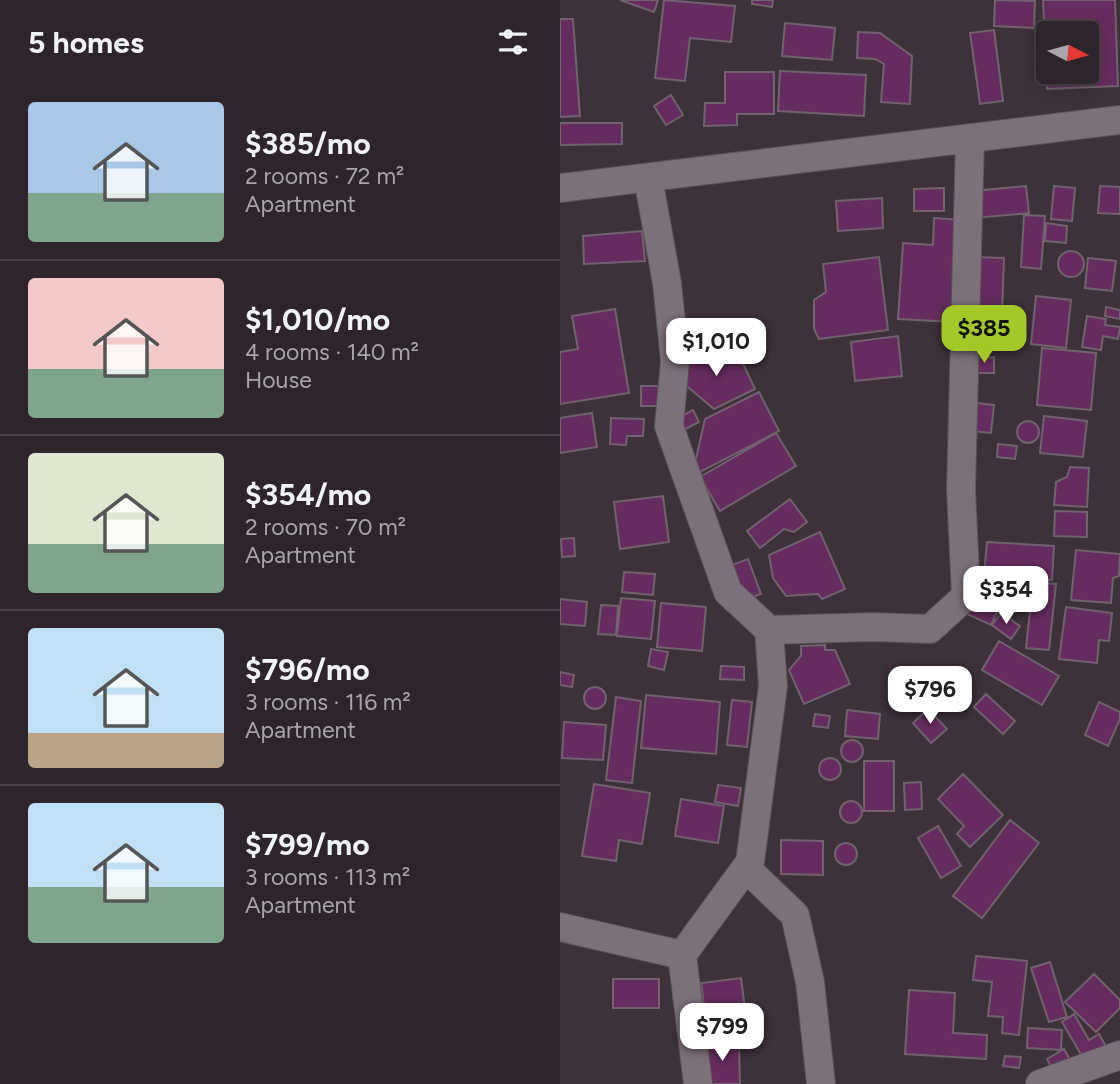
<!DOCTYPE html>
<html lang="en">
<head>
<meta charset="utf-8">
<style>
  :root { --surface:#2e252c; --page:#362d34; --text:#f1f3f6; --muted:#a7a5a9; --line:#494248; --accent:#a2c928 }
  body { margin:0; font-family:Figtree,sans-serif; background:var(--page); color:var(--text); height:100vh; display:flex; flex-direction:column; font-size:26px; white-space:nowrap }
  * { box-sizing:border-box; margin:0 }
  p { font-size:23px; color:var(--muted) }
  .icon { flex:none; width:38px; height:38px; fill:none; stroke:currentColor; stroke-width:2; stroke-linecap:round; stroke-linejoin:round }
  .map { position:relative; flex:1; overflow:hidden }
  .sheet { display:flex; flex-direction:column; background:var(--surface); width:560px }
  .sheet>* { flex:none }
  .needle { width:46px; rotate:96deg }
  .buttons { position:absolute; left:476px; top:21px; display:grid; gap:14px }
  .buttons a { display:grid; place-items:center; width:63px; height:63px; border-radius:7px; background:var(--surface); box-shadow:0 4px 18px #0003,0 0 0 2px var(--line); font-size:35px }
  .price { position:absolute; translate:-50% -60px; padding:0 16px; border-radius:14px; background:#fff; color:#222; font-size:23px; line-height:46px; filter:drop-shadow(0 2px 4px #0008) }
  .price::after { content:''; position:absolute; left:50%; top:42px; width:21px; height:16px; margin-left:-10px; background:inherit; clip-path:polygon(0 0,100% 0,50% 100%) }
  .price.on { background:var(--accent); color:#111 }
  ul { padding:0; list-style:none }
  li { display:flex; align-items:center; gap:21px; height:175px; padding:0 28px }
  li+li { border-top:2px solid var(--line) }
  li span { display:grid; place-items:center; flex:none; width:196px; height:140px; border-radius:7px; color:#555 }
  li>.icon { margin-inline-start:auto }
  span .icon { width:84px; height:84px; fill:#fffc; stroke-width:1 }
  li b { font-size:30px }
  h2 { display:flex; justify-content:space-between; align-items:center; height:84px; padding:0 28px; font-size:30px }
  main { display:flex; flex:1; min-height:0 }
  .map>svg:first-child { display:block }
</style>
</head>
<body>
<main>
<section class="sheet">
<h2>5 homes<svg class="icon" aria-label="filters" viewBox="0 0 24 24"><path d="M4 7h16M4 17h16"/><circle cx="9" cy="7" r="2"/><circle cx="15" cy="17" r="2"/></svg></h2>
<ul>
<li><span style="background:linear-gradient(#a9c7e8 65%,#7fa58c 0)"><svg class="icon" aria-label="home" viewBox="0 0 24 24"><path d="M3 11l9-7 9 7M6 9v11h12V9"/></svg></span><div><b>$385/mo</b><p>2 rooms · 72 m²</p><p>Apartment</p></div></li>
<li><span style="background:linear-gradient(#f6c9c9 65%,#7fa58c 0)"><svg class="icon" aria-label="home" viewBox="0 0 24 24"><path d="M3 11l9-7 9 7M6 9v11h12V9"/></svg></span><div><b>$1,010/mo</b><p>4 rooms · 140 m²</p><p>House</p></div></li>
<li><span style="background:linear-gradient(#dfe7d0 65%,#7fa58c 0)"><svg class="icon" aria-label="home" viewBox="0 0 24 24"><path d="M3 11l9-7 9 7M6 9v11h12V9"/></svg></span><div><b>$354/mo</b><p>2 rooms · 70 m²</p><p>Apartment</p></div></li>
<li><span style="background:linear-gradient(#bfe0f5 75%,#b9a48a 0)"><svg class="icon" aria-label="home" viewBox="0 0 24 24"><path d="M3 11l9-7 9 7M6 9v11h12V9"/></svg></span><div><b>$796/mo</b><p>3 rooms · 116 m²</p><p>Apartment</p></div></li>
<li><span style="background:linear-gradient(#bfe0f5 60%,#7fa58c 0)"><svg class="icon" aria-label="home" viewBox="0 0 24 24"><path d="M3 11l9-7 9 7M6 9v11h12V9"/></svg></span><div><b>$799/mo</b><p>3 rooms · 113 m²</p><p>Apartment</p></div></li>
</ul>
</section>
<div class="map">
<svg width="560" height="1084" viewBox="0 0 560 1084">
  <rect width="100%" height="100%" fill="#3d313a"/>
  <path fill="#672c5f" stroke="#70636d" stroke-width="2" fill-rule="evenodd" d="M60,0H98L94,12Z
    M104,0L175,6L171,42L130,38L125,81L95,78Z
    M192,0H213L212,7L192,4Z
    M435,0L475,1L474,28L434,26Z
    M483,0H555L558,86L487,89ZM488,33H527V72H488Z
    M0,19H13L20,116L0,117Z
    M225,23L275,28L272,60L222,56Z
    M434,30L443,101L420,104L410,33Z
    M298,32L320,33L352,56L350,104L321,102L324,64L315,59L297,58Z
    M220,71L306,75L304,116L218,111Z
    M165,72H214V114H177V125L144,126L145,103H165Z
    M111,95L123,115L106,125L94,106Z
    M0,123H62V144L0,145Z
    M466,186L469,213L415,218L413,191Z
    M494,186L515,188L512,221L491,219Z
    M540,186L560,187V214L538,213Z
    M384,188V211H354V189Z
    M322,198L323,228L278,231L276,201Z
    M464,215L485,216L481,269L461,267Z
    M374,218L401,220L394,322L338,319L343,243L373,245Z
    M486,223L507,226L506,243L485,241Z
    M82,231L85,261L24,264L23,236Z
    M498 264a13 13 0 1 1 26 0a13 13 0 1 1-26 0Z
    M319,257L328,330L259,339L254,329V300L266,292L263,264Z
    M413,257L444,258L442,316L411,315Z
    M528,258L556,261L552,291L525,288Z
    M476,296L511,300L506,348L471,344Z
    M546,307L560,310V319L545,316Z
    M55,309L69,393L0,404V352L18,349L12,316Z
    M527,316L546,319L545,325L560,327L558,339L543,336L541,350L522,347Z
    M338,336L342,376L295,381L291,342Z
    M482,348L536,353L531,410L477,405Z
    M178,353L195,389L154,409L123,383L121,357Z
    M434,357V373H414L413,358Z
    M81,386H98V406H81Z
    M199,392L219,431L140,472L135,463L145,419Z
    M415,403L434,405L431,433L412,431Z
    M133,410L139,422L116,434L110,423Z
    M32,413L37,447L0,453V418Z
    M484,416L527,421L523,457L480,453Z
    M51,418L84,419L83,436H67L66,445L50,444Z
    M457 432a11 11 0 1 1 22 0a11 11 0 1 1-22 0Z
    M216,433L236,466L160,511L140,477Z
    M438,444L457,446L455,459L437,457Z
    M510,467L529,468L527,507L494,505L496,482L507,477Z
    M103,496L109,542L60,549L54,502Z
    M230,499L247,522L234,532L224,529L200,548L187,531Z
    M495,511L527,512V537L494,536Z
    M260,532L285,589L262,599L258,594L226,596L213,578L209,555Z
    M14,538L15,556L2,557L1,539Z
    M427,542L494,546L492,580L424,576Z
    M516,550L560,554L559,576L553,578L551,603L511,600Z
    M188,559L201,594L182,601L169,566Z
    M64,572L95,574L93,595L62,592Z
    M473,582L496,584L489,650L466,648Z
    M412,597L438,610L431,625L405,613Z
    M61,598L95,601L91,639L57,636Z
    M0,599L27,602L25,626L0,624Z
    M101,603L146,607L142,651L97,647Z
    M41,605L58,606L56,635L38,634Z
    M506,607L552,613L549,641L539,640L537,663L499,659Z
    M441,613L460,626L451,639L432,625Z
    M439,641L499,676L482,705L422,670Z
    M265,645V650H275L290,684L244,704L229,670L241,656V646Z
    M91,649L108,652L104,670L88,666Z
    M161,666L184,667V680L160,679Z
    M0,672L14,675L12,687L0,685Z
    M24 698a11 11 0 1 1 22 0a11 11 0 1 1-22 0Z
    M426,694L455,721L443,734L414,707Z
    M86,695L160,702L156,754L81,748Z
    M56,697L81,701L72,783L46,780Z
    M172,700L192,702L187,747L167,745Z
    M539,702L560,712V719L548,746L525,735Z
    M368,709L387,729L371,743L353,723Z
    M287,710L320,714L318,739L285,736Z
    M255,714L270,716L268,728L253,726Z
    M4,722L46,725L43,760L2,758Z
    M281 751a11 11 0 1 1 22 0a11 11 0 1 1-22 0Z
    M259 769a11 11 0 1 1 22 0a11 11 0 1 1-22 0Z
    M304,761H334V811H304Z
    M403,774L443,815L410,847L397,834L404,826L378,799Z
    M361,782L362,809L345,810L344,783Z
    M34,784L90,793L82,844L59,840L56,861L22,856Z
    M158,785L181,788L178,806L155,802Z
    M121,799L164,806L158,843L115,836Z
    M280 812a11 11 0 1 1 22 0a11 11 0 1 1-22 0Z
    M450,820L479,843L422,918L393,896Z
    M378,826L401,866L381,878L358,838Z
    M221,840L263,841V875L221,874Z
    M275 854a11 11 0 1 1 22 0a11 11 0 1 1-22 0Z
    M416,956L467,961L459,1035L442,1033L443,1017L428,1016L432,982L413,980Z
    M490,962L507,1017L489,1022L471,968Z
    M534,974L560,1000V1008L536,1032L505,1002Z
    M181,978L187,1024L147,1029L141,983Z
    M53,979H99V1008H53Z
    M349,990L395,993L393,1033L427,1035L426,1059L345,1054Z
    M514,1014L529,1040L539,1034L548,1050L526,1063L502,1022Z
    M468,1028L502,1030L501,1050L467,1048Z
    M179,1042L180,1084H145L144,1043Z
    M504,1049L512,1063L494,1072L487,1059Z
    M445,1056L461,1057L459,1068L443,1066Z"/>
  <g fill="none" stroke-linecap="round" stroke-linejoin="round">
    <defs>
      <path id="minor" d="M88,178L107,283L115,361L109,426L168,592L209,630
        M0,188L560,120
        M186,868L235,915L250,982L261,1084
        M0,927L122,955L138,1084
        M122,955L190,862L213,686L209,630L313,627L370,629L406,596L401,489L410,138
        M480,1084L560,1055"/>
    </defs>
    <use href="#minor" stroke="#5a5058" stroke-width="30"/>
    <use href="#minor" stroke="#7c707a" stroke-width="28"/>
  </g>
</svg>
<div class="buttons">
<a><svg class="needle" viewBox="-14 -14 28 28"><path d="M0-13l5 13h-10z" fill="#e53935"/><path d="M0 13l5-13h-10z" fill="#a7a5a9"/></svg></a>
</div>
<b class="price on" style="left:424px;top:365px">$385</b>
<b class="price" style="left:156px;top:378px">$1,010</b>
<b class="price" style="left:446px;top:626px">$354</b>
<b class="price" style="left:370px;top:726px">$796</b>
<b class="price" style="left:162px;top:1063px">$799</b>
</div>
</main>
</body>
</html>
